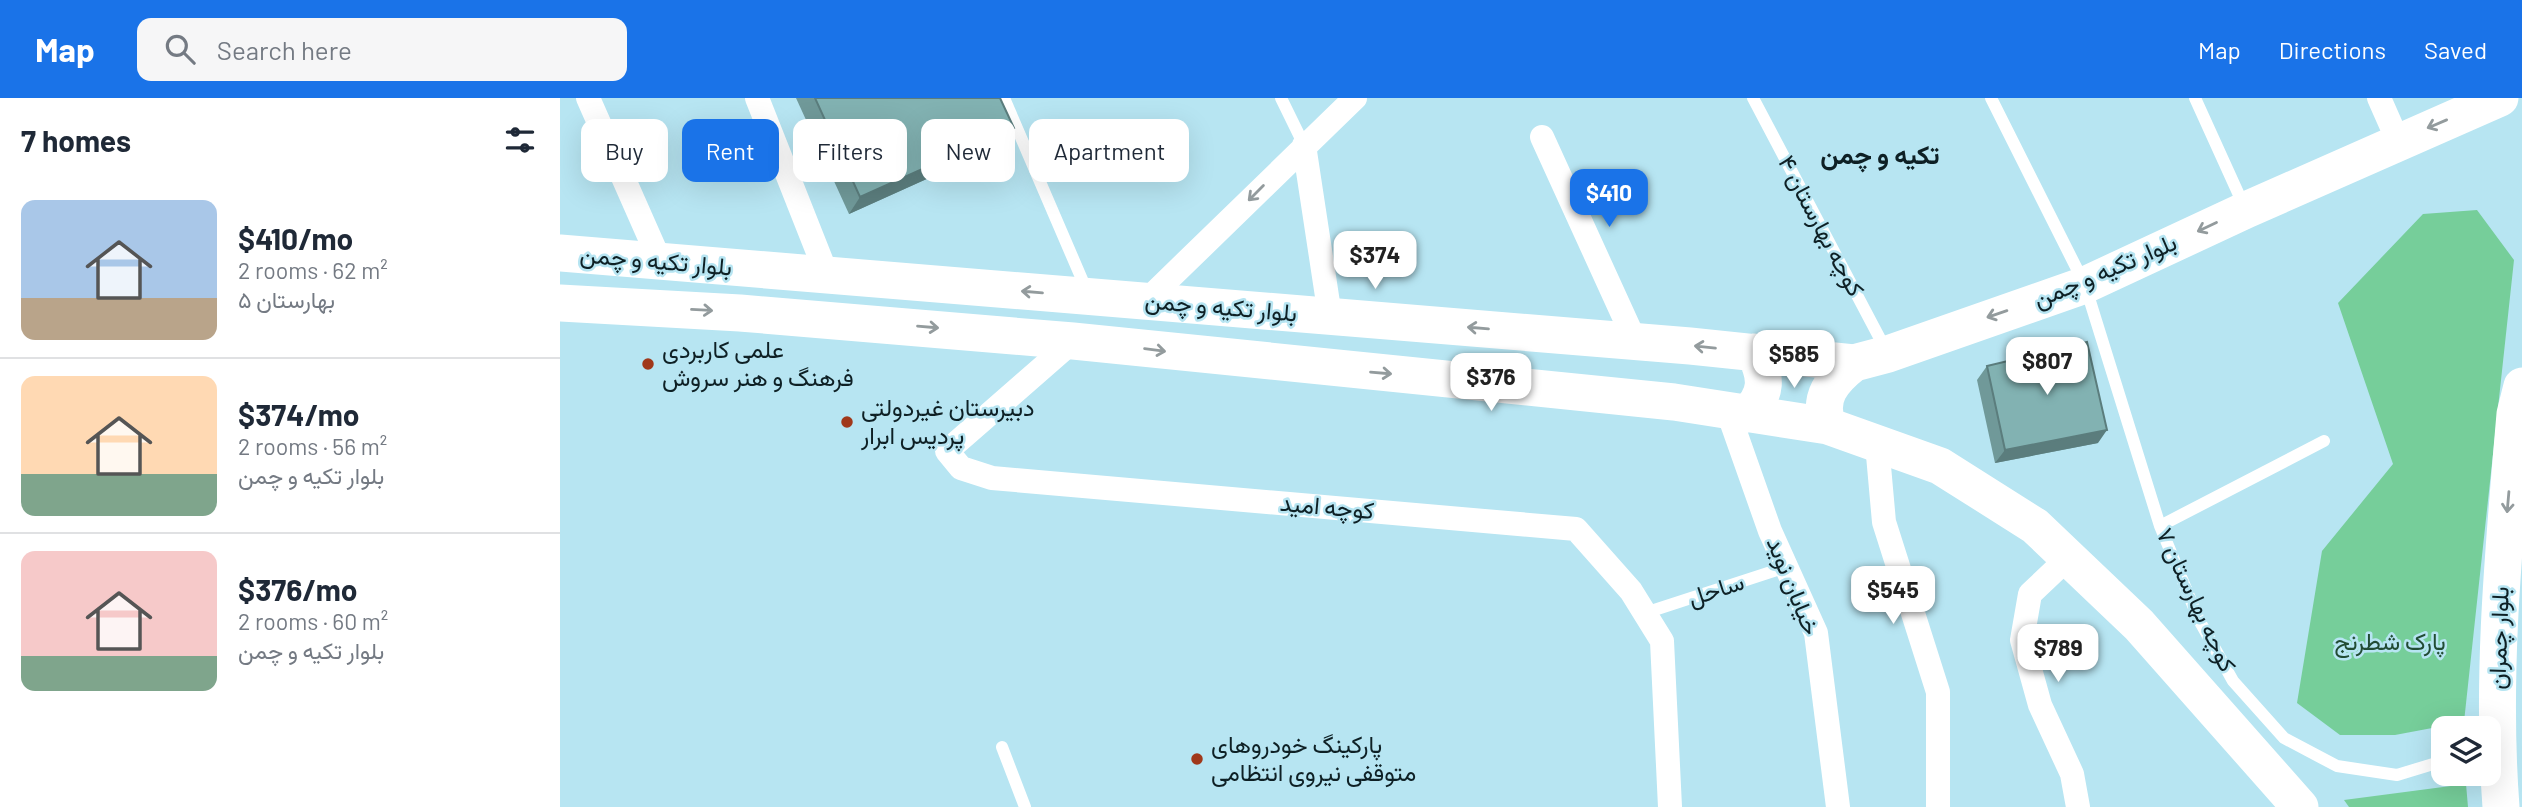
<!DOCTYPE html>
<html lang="en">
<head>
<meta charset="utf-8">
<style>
  :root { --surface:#fff; --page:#f6f6f7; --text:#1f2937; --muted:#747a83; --line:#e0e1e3; --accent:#1a73e8 }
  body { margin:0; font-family:Barlow,Vazirmatn,sans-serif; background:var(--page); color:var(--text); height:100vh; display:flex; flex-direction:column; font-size:26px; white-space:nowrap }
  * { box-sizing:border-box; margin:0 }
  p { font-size:23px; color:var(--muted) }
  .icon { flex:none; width:38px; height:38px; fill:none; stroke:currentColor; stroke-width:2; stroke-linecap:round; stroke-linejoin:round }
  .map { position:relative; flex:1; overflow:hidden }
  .details { display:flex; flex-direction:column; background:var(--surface); width:560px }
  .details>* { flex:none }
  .banner { position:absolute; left:21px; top:21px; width:665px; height:63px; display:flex; gap:14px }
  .controls { position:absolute; left:1871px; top:618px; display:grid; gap:14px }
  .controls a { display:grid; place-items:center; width:70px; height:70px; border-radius:14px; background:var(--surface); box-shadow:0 7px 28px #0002; font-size:35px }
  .price { position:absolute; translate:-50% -60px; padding:0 16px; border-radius:14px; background:#fff; color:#222; font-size:23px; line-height:46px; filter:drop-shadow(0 2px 4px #0008) }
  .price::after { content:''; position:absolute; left:50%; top:42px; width:21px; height:16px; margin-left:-10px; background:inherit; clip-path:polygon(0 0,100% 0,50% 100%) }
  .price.current { background:var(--accent); color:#fff }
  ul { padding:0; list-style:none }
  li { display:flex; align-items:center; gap:21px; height:175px; padding:0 21px }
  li+li { border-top:2px solid var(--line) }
  li span { display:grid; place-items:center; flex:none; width:196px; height:140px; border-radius:14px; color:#555 }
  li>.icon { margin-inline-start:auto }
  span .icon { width:84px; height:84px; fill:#fffc; stroke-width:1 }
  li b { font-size:30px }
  h2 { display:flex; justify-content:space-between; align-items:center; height:84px; padding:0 21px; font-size:30px }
  .chip { padding:0 24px; border-radius:14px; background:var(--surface); box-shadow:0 7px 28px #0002; font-size:24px; line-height:63px }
  .chip.current { background:var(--accent); color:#fff }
  header { display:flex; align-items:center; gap:42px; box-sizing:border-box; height:98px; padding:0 35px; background:var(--accent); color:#fff }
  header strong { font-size:33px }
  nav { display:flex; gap:38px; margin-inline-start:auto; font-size:24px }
  .search { width:490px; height:63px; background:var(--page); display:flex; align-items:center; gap:18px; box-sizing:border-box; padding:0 24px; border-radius:14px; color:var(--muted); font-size:26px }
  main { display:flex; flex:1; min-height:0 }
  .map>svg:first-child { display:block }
</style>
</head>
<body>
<header>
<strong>Map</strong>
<div class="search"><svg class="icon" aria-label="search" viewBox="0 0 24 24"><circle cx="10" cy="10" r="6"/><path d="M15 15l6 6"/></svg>Search here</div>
<nav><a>Map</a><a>Directions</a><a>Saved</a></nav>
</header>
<main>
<section class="details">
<h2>7 homes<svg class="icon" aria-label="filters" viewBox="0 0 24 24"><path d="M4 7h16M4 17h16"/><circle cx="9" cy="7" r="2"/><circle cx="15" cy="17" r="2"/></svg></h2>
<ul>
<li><span style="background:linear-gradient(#a9c7e8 70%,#b9a48a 0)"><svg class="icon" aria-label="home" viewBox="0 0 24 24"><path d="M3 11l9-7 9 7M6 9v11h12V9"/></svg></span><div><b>$410/mo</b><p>2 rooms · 62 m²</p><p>بهارستان ۵</p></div></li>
<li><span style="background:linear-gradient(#ffd9b3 70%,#7fa58c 0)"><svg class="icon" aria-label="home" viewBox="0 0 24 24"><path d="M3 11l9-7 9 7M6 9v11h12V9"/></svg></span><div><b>$374/mo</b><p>2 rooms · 56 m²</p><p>بلوار تکیه و چمن</p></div></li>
<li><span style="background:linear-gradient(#f6c9c9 75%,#7fa58c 0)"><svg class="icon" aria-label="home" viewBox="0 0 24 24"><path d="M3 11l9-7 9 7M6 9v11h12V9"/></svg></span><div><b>$376/mo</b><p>2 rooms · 60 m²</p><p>بلوار تکیه و چمن</p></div></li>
</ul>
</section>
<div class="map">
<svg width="1962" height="709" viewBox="0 0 1962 709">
  <rect width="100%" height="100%" fill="#b7e5f2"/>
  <path fill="#76ce9a" d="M1917,112L1954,162L1904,624L1835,637H1780L1737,605L1762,453L1833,366L1778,205L1863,116Z
    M1906,686L1908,709H1789L1784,702Z"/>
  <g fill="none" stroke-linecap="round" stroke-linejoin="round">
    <path stroke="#fff" stroke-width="12" d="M444,0L527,193
      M721,0L744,47
      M1193,0L1327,254
      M1431,0L1525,187L1600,428L1639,522L1673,583L1724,640L1777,668L1837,677L1883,663
      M1635,0L1684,108
      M1600,428L1764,343
      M1085,515L1226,469
      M442,649L465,709"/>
    <path stroke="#fff" stroke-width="24" d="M28,0L100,163
      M197,0L267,177
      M1819,0L1838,43
      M982,39L1075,243
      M744,47L770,218
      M586,203L795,0
      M513,243L387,353L401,370L432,380L1016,431L1071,493L1102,543L1110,709
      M1168,314L1210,433L1256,535L1278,709
      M1317,346L1324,424L1378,594V709
      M1508,460L1470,496L1462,542L1480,607L1512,676L1518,709"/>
    <path stroke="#fff" stroke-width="37" d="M0,155L1130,248L1294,265L1328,256L1525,187L1686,112L1940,0
      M0,205L180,215L513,243L1114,304L1268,328L1380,368L1475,428L1579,527L1740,709
      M1187,316C1208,296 1207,279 1194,254
      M1268,328C1257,300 1272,282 1294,265
      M1941,709C1931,577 1944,447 1955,316L1962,288"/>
  </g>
  <path fill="#709999" d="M236,0H440L454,30L442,47L289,116Z
    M1427,268L1538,345L1435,365L1417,282Z"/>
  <path fill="#5b7d7d" d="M454,30L442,47L289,116L300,99Z
    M1547,332L1538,345L1435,365L1445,352Z"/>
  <path fill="#82b2b2" stroke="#5b7d7d" stroke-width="2" d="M255,0H440L454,30L300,99Z
    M1527,244L1547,332L1445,352L1427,268Z"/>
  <defs><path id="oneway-shaft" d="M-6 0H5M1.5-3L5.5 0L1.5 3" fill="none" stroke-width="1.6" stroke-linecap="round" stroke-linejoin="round" transform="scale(1.75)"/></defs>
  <g stroke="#939b9d">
    <use href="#oneway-shaft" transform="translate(1877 26) rotate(157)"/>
    <use href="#oneway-shaft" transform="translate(696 95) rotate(135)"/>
    <use href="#oneway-shaft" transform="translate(1647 129) rotate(155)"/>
    <use href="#oneway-shaft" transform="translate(472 194) rotate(-175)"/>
    <use href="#oneway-shaft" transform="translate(142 212) rotate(3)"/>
    <use href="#oneway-shaft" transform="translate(1437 216) rotate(161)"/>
    <use href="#oneway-shaft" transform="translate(368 229) rotate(5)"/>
    <use href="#oneway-shaft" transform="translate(918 230) rotate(-175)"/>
    <use href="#oneway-shaft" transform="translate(1145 249) rotate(-174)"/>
    <use href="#oneway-shaft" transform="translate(595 252) rotate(7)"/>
    <use href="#oneway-shaft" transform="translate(821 275) rotate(5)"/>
    <use href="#oneway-shaft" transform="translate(1948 404) rotate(95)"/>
  </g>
  <g fill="#a0381a" stroke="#b7e5f2" stroke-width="2.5">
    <circle cx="88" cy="266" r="7"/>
    <circle cx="287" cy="324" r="7"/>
    <circle cx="637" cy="661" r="7"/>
  </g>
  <g text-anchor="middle" stroke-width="5" stroke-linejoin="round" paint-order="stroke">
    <g font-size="24" fill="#0e2025" stroke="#b7e5f2">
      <text transform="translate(1261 128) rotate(62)" y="8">کوچه بهارستان ۴</text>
      <text transform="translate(96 163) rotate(5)" y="8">بلوار تکیه و چمن</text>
      <text transform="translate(1545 173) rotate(-23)" y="8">بلوار تکیه و چمن</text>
      <text transform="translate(661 209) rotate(5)" y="8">بلوار تکیه و چمن</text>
      <text transform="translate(767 409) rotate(5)" y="8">کوچه امید</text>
      <text transform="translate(1233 488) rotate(68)" y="8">خیابان نوید</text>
      <text transform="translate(1156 492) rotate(-18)" y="8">ساحل</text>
      <text transform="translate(1636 502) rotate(65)" y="8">کوچه بهارستان ۷</text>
      <text transform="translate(1939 540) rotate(-88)" y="8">بلوار چمران</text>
    </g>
    <g font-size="24" fill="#0e2025" stroke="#b7e5f2" text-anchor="start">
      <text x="102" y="260">علمی کاربردی<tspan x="102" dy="28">فرهنگ و هنر سروش</tspan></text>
      <text x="301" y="318">دبیرستان غیردولتی<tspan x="301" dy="28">پرديس ابرار</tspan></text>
      <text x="651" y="655">پارکینگ خودروهای<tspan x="651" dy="28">متوقفی نیروی انتظامی</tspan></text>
    </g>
    <g font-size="24" fill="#224c34" stroke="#b7e5f2">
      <text x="1830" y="552">پارک شطرنج</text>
    </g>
    <g font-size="26" font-weight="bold" fill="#0e2025" stroke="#b7e5f2">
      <text x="1320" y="66">تکیه و چمن</text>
    </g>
  </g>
</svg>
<div class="controls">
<a><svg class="icon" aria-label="layers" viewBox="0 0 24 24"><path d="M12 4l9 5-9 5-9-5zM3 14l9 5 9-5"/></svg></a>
</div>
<b class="price current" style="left:1049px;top:131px">$410</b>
<b class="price" style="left:815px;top:193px">$374</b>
<b class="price" style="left:1234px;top:292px">$585</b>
<b class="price" style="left:1487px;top:299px">$807</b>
<b class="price" style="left:931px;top:315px">$376</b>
<b class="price" style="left:1333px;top:528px">$545</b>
<b class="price" style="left:1498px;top:586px">$789</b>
<div class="banner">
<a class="chip">Buy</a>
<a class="chip current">Rent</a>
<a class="chip">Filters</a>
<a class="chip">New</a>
<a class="chip">Apartment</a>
</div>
</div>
</main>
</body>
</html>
